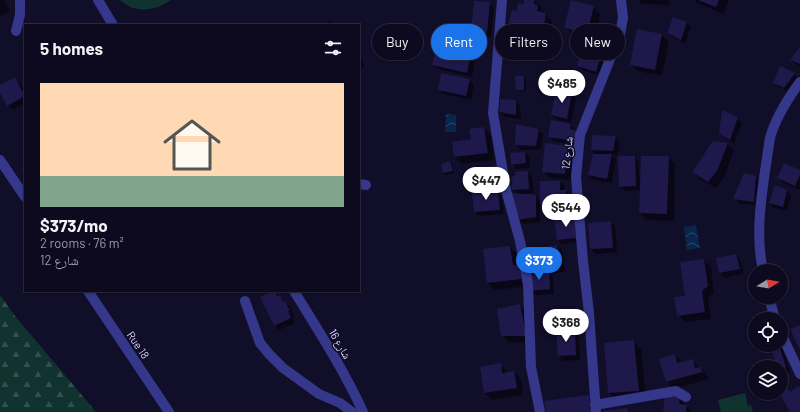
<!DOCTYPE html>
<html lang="en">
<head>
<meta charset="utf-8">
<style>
  :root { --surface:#0d0a1f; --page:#161328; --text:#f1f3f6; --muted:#9a9aa4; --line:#2d2b3d; --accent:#1a73e8 }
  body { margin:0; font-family:Barlow,"Noto Naskh Arabic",sans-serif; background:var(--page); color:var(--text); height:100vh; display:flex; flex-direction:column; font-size:15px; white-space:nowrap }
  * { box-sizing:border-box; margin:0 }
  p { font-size:13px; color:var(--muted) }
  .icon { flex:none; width:22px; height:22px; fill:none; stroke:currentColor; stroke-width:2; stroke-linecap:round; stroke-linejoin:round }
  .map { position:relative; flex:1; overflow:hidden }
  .details { position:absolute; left:24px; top:24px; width:336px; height:268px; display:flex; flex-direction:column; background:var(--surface); border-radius:0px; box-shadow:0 1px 3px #0004,0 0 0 1px var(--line) }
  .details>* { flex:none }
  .guide { position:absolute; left:372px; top:24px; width:368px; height:36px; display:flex; gap:8px }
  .needle { width:26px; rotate:79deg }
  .controls { position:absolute; left:748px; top:264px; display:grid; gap:8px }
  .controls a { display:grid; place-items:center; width:40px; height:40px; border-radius:50%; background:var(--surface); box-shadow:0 1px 3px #0004,0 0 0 1px var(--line); font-size:20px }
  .price { position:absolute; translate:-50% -34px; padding:0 9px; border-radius:14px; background:#fff; color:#222; font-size:13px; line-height:26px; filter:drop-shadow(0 1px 2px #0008) }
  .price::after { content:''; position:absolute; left:50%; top:24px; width:12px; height:9px; margin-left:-6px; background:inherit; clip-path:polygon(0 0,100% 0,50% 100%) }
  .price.current { background:var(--accent); color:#fff }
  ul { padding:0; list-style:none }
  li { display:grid; align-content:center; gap:8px; height:212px; padding:0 16px }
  li span { display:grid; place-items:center; height:124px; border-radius:0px; color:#555 }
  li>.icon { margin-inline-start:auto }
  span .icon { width:72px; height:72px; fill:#fffc; stroke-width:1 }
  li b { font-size:17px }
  h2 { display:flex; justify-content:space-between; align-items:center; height:48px; padding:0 16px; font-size:17px }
  .tag { padding:0 14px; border-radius:18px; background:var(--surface); box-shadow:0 1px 3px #0004,0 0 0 1px var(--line); font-size:14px; line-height:36px }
  .tag.current { background:var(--accent); color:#fff }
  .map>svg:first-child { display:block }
</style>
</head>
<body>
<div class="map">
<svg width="800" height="412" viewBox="0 0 800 412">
  <defs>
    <pattern id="forest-firs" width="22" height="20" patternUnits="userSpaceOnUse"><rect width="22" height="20" fill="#103330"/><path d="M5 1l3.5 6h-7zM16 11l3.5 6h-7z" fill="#32504f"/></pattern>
    <pattern id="water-waves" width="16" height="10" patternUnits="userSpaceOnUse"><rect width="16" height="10" fill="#08264d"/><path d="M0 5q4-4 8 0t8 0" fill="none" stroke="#2b4568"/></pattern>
  </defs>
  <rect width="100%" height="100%" fill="#110e29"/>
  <path fill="url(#forest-firs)" d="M0,295L15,316L96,412H0Z"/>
  <path fill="#103330" d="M120,0H171C156,11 134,14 120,0Z
    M745,393L748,406L751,405L753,412H721L718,400Z"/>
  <path fill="url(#water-waves)" d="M446,114L456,115V132H445Z
    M696,225L700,248L687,250L684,227Z"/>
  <path fill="#0007" d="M0,0H4L10,11L0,16Z
    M525,0H534L541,7V9L552,21L551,32L543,30L541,39L535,38L534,47L521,45L514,38L515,33L510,28L517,12L524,6Z
    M638,0H669V5L642,4Z
    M694,0H729L723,14L697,3Z
    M489,3L494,8L491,37L476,35L472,31Z
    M593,7L600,14L594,40L572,34L565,27Z
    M674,18L687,23L691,27L685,44L673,37L668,33Z
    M329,21L334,25H324Z
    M662,35L669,42L662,76L638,71L631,64Z
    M800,49V66L796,64L791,60Z
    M602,50L607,55L600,76L582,70L578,65Z
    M436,51L470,58L475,63L472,77L438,69L433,65Z
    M359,57L365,65L359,70Z
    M780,67L794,74L799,79L789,92L779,87L774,83Z
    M524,77L526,79V91H519L517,89Z
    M15,78L20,83L25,92V103L13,110L8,105L0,91V86Z
    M469,80L474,84L471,100L443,94L439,90Z
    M572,94L576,99L571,123L556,119L552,115Z
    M516,101L520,106L521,119L505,117L500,112Z
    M737,118L742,123L734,144L720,133Z
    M570,125L575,129L581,146L554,141L549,136Z
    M484,128L491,135L494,160L462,164L455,157Z
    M538,130L543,134L541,150H520L516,145Z
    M616,137L620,142L618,155H612L616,159L612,183L593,180L589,175L597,155L592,150Z
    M727,144L734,150L724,178L716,188L700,179L693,172Z
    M567,147L574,154L571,180L550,178L543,171Z
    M525,153L529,157L530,168L516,169L512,164Z
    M634,157L639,161V176L668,157L675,164L674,221L647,220L640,213L641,190L625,191L620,186Z
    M450,162L452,164L454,173L446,175L444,173L442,164Z
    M496,167L504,190L497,191L502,196L504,214L479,216L475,212L478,193L474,189Z
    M800,171V190L783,183L779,178Z
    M528,172L532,177L534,193L525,194V195L536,196L541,201V182H560L565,186V191L570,195V209H546L540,203V222L523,224L518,220L517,194L513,190Z
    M756,177L760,181L759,206L739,203L734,198Z
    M787,191L791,195L787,211L774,208L770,203Z
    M573,216L578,221L581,242L562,244L558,240Z
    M610,222L615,227L617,252L596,254L591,249Z
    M557,246L562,250L565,271L549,274L553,277L554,294L536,295L531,291L547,273L543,269Z
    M510,247L517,254L518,265L528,286L495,290L488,283Z
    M736,255L740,259L744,273L725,278L720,273L717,259Z
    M704,260L711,267L714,293L708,298L711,319L685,322L678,315Z
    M274,291L290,307L294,315L292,316L295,323L279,330L275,325Z
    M520,305L527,312L532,343L509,342L502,335Z
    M574,332L579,336L580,360L563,361L559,356Z
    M634,342L641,349L646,397L616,400L609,393L605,344Z
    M771,345H781L790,372L784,374L781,372V367H778Z
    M675,355L682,362L692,360L707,375L708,379L674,389L667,382L661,359Z
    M500,365L508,373L514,372L521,379L523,395L492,400L485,393L481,368Z
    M679,398L692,412H664Z"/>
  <path fill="#1f184b" d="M524,0H534V4L538,5L537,11L546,13L544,25L536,24L534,32L528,31L527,41L513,39L515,29L508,28L512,10L517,11L518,3L524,4Z
    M571,0L594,6L587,33L564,28Z
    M698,0H719L716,7Z
    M474,1L490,2L487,33L471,31Z
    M673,17L687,22L681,40L667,33Z
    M637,29L662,34L655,70L630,65Z
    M584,43L603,49L596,72L577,66Z
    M800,47V64L790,60Z
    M436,49L470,57L467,73L432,65Z
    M780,66L795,73L784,88L773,83Z
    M441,73L470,79L466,96L438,90Z
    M515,76H524V90H516Z
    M15,77L25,96L7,106L0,93V85Z
    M556,90L572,93L567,119L551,115Z
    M500,99L516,100V115L499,112Z
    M722,110L738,117L730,140L719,133Z
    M551,120L571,124L570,129L578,131L576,141L548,137Z
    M516,124L539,129L536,146L515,145Z
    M484,127L488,153L454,157L452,142L471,139L469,129Z
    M592,135L616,136L613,151L591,150Z
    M713,141L728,143L717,171L708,182L692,172Z
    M545,143L568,146L567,155H571V160H566L565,174L542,172Z
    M525,152L526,163L511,165L510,153Z
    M593,154H612L607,179L588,175Z
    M618,156H635L636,186L619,187Z
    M641,156H669L667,214L639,213Z
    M450,161L453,171L443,173L441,164Z
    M784,163L800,170V175L795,186L777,178Z
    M497,165L500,186L473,190L470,169Z
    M528,171L529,189L512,190L511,177L515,176V172Z
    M744,173L756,176L754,202L733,199Z
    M540,181H560V190H566V205L540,204Z
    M775,185L787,190L783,207L769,203Z
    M498,190L500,210L474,212L472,193Z
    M512,193L536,195V217L517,220Z
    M574,215L577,238L557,240L554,218Z
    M611,221L613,248L590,249L588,223Z
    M557,245L561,266L542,270L538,248Z
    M510,246L513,265L520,264L521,279L487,283L483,249Z
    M736,254L740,269L719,273L716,258Z
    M704,259L708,286L702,291L705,312L677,316L674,297L685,296L680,262Z
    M549,272L550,289L530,291L529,273Z
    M272,291H275L277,296L280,295L283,302L285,301L290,311H288L291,318L274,326L260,297Z
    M520,304L526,336H501L497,309Z
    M800,325V348H799L790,329Z
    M575,331L576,355L558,356L556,332Z
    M634,340L639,391L608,393L604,343Z
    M770,345H779L786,367L781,369V367H777Z
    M675,354L677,363L693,359L695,368L700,367L702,372L666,382L659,359Z
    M501,363L502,373L514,371L517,388L484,393L480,367Z
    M786,386L790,392L799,386L800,389V412H790L779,393H781V389Z
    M589,395L591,412H546L544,401Z
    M665,396L680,397L679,404L687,405L686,412H663Z
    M627,408L628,412H603V411Z"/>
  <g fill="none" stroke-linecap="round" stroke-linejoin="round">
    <path stroke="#35378b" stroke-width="10" d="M98,0L113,25
      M502,0L493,113L506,190L520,241L528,285L531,367L540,412
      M16,31L20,15V0
      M0,160L25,197
      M359,184L366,185
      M763,271C756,238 760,205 765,171C767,160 768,149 770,138C775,120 789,97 800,82
      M88,291L169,412
      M294,291C318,330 344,370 363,412
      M769,297L775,319
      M245,301L260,343L269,354L283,368L319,394L340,403L352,412
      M781,333L800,374
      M595,405L676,391L686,397
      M596,412L589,313L583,261L576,177L580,135L620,34L623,18L621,0"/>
  </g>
  <g text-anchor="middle" stroke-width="3" stroke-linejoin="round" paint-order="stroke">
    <g font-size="11" fill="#d7d5ff" stroke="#110e29">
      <text transform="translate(567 153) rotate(-84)" y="4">شارع 12</text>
      <text transform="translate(340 344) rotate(60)" y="4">شارع 16</text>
      <text transform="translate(138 345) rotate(56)" y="4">Rue 18</text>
    </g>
  </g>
</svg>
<div class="controls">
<a><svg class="needle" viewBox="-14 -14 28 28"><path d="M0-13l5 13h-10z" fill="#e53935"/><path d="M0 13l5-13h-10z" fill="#9a9aa4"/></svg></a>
<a><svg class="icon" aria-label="locate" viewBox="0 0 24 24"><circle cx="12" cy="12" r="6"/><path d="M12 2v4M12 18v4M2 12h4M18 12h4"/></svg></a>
<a><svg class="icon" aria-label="layers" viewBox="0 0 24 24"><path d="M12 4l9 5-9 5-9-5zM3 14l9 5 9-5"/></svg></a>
</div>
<b class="price" style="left:562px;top:104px">$485</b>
<b class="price" style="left:486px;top:201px">$447</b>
<b class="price" style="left:566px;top:228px">$544</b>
<b class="price current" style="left:539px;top:281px">$373</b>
<b class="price" style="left:566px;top:343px">$368</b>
<div class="guide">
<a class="tag">Buy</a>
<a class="tag current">Rent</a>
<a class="tag">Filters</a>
<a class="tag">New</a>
</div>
<section class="details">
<h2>5 homes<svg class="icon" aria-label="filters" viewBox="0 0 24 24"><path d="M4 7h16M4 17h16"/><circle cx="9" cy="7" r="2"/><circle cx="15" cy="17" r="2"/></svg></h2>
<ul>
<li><span style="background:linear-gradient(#ffd9b3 75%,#7fa58c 0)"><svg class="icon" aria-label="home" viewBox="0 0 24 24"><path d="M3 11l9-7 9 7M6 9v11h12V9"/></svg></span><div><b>$373/mo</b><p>2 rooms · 76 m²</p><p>شارع 12</p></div></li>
</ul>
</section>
</div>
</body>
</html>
